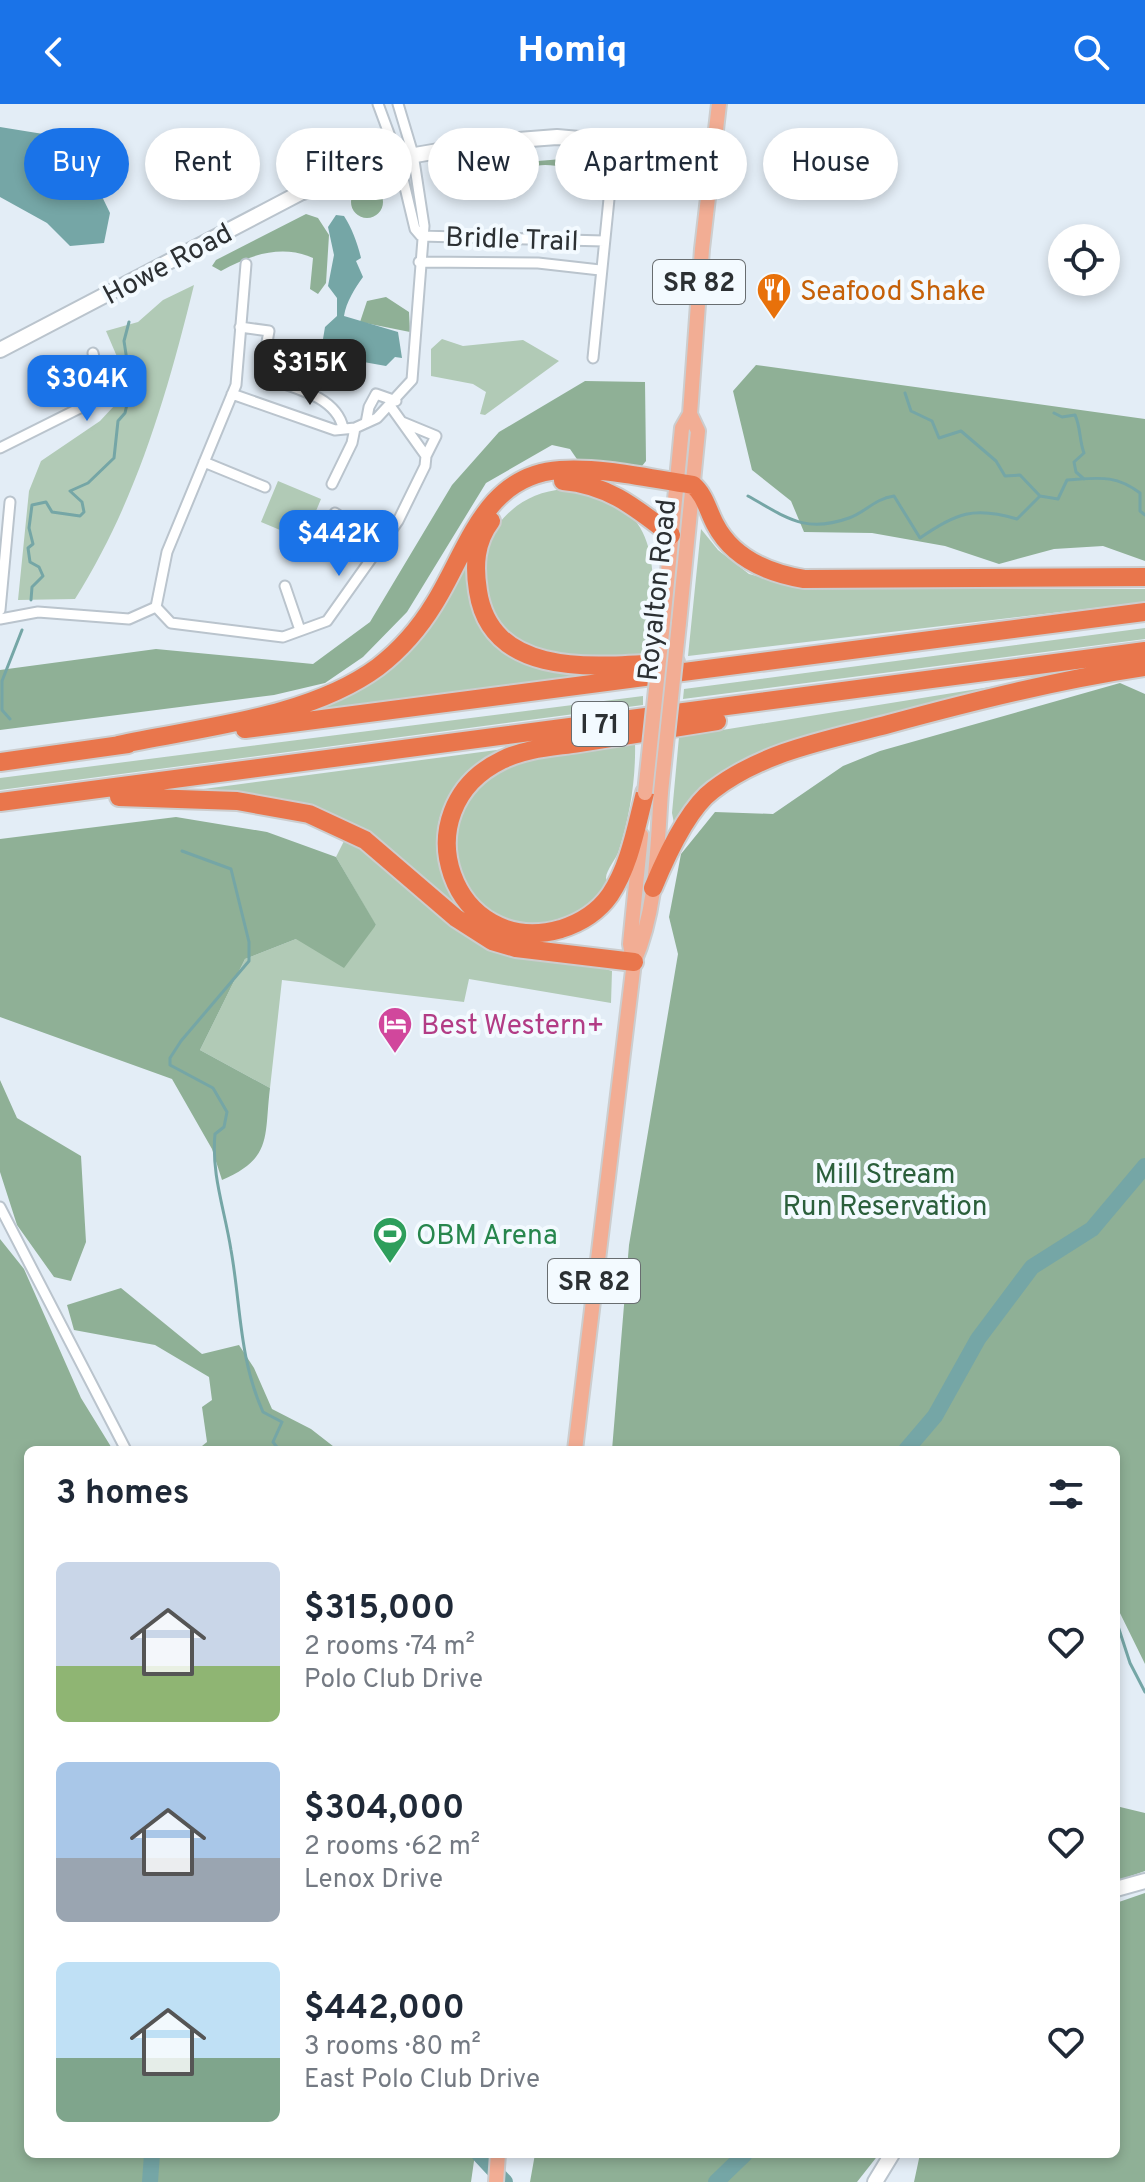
<!DOCTYPE html>
<html lang="en">
<head>
<meta charset="utf-8">
<style>
  :root { --surface:#fff; --page:#f2f2f3; --text:#1f2937; --muted:#747a83; --accent:#1a73e8 }
  body { margin:0; font-family:Overpass,sans-serif; background:var(--page); color:var(--text); height:100vh; display:flex; flex-direction:column; font-size:30px; white-space:nowrap }
  * { box-sizing:border-box; margin:0 }
  p { font-size:26px; color:var(--muted) }
  .icon { flex:none; width:44px; height:44px; fill:none; stroke:currentColor; stroke-width:2; stroke-linecap:round; stroke-linejoin:round }
  .map { position:relative; flex:1; overflow:hidden }
  .side { position:absolute; left:24px; top:1342px; width:1096px; height:712px; display:flex; flex-direction:column; background:var(--surface); border-radius:12px; box-shadow:0 4px 12px #0003 }
  .side>* { flex:none }
  .top-card { position:absolute; left:24px; top:24px; width:1098px; height:72px; display:flex; gap:16px }
  .fabs { position:absolute; left:1048px; top:120px; display:grid; gap:16px }
  .fabs a { display:grid; place-items:center; width:72px; height:72px; border-radius:50%; background:var(--surface); box-shadow:0 4px 12px #0003; font-size:40px }
  .price { position:absolute; translate:-50% -68px; padding:0 18px; border-radius:16px; background:var(--accent); color:#fff; font-size:26px; line-height:52px; filter:drop-shadow(0 2px 4px #0008) }
  .price::after { content:''; position:absolute; left:50%; top:48px; width:24px; height:18px; margin-left:-12px; background:inherit; clip-path:polygon(0 0,100% 0,50% 100%) }
  .price.active { background:#222; color:#fff }
  ul { padding:0; list-style:none }
  li { display:flex; align-items:center; gap:24px; height:200px; padding:0 32px }
  li span { display:grid; place-items:center; flex:none; width:224px; height:160px; border-radius:12px; color:#555 }
  li>.icon { margin-inline-start:auto }
  span .icon { width:96px; height:96px; fill:#fffc; stroke-width:1 }
  li b { font-size:34px }
  h2 { display:flex; justify-content:space-between; align-items:center; height:96px; padding:0 32px; font-size:34px }
  .pill { padding:0 28px; border-radius:36px; background:var(--surface); box-shadow:0 4px 12px #0003; font-size:28px; line-height:72px }
  .pill.active { background:var(--accent); color:#fff }
  header { display:flex; justify-content:space-between; align-items:center; height:104px; padding:0 32px; background:var(--accent); color:#fff; font-size:36px; font-weight:800 }
  .map>svg:first-child { display:block }
</style>
</head>
<body>
<header><svg class="icon" aria-label="back" viewBox="0 0 24 24"><path d="M15 5l-7 7 7 7"/></svg>Homiq<svg class="icon" aria-label="search" viewBox="0 0 24 24"><circle cx="10" cy="10" r="6"/><path d="M15 15l6 6"/></svg></header>
<div class="map">
<svg width="1145" height="2078" viewBox="0 0 1145 2078">
  <rect width="100%" height="100%" fill="#e3edf6"/>
  <path fill="#b1cab6" d="M194,181C167,291 136,398 75,495L18,496L29,387L41,357L100,317L114,302L121,262L106,227L138,218L163,196Z
    M442,235L463,242L523,236L559,257L485,311L480,310L486,288L473,280L431,272V245Z
    M278,377L321,395L304,436L261,418Z
    M564,385C671,395 655,476 647,557C609,557 559,565 525,545C450,500 478,392 564,385Z
    M701,425L718,446L749,470L801,484L1145,485V498L688,552Z
    M473,444L499,538L604,571L293,613L397,553Z
    M1145,524V535L683,595L684,585Z
    M1039,575L801,638L674,719L672,709L679,633Z
    M643,592V601L0,686V674Z
    M635,638C636,674 630,712 619,746C617,754 606,766 606,774C607,777 608,780 606,783C557,850 443,819 456,731C459,709 469,688 488,675C528,646 589,645 635,638Z
    M504,645C495,654 477,661 465,672C422,713 434,769 466,811L349,723L174,689Z
    M346,733L372,747L485,843L522,854L590,860L612,867L611,899L469,875L464,898L282,876L270,984L200,946L245,855L296,835L376,822L336,753Z"/>
  <path fill="#8fb096" d="M562,55L602,60C582,74 567,61 545,61C528,61 518,71 501,60Z
    M351 98a16 16 0 1 1 32 0a16 16 0 1 1-32 0Z
    M306,110L318,114L329,131L326,179L318,190L310,185L313,154C282,140 249,151 221,167L212,162L216,156Z
    M386,193L409,208L410,228L360,218L367,197Z
    M756,261L1145,315V457L1103,442L1054,445L999,460L945,442L872,429L804,428L791,397L752,366L733,287Z
    M585,277L645,278L646,357L642,362L581,361L570,345L552,341L486,379L407,508L363,553L325,579L274,591L0,626V566L156,545L313,560L370,518L452,381L499,328Z
    M1120,579L1145,590V1560L1116,1501V1346H612L629,1141L678,850L669,813L681,750L715,708L773,710L843,662L880,647Z
    M176,713L267,728L336,753L376,821L344,864L296,835L245,855L200,946L270,984C264,1033 273,1054 222,1076L212,1045L172,975L0,913V735Z
    M0,976L17,1014L81,1052L86,1138L71,1177L54,1173L17,1121L0,1068Z
    M0,1135L24,1165L81,1294L113,1346H28V2050H475L471,2078H0Z
    M121,1184L202,1250L239,1241L254,1264L272,1305L311,1325L338,1346H197L207,1338L202,1303L212,1296L209,1273L155,1241L74,1226L67,1201Z
    M1116,1702L1145,1709V1767L1116,1777Z
    M1145,1789V2078H914L920,2050H1116V1799Z
    M535,2050H879L857,2078H530Z"/>
  <path fill="#75a6a6" d="M0,23L74,35L110,109L104,139L70,142L47,119L0,93Z
    M336,111L344,112C352,124 358,141 361,154L356,157L363,173C355,184 346,198 344,212L398,228L402,254L395,253L386,262L358,257L323,235L325,223L337,212V194L328,182L334,151L328,123Z"/>
  <g fill="none" stroke-linecap="round" stroke-linejoin="round">
    <path stroke="#75a6a6" stroke-width="3" d="M905,289L911,307L932,317L939,334L961,327L996,357L1005,372L1020,371L1040,392
      M1054,309L1062,313L1075,311C1081,324 1079,336 1084,349L1074,358L1076,368L1084,375
      M748,392C786,413 804,430 849,414C866,408 874,395 894,392L920,434C956,409 974,402 1017,415L1040,392L1058,395L1067,376C1098,374 1115,370 1140,389V407L1145,411
      M31,496L32,483L43,472L39,463L30,458L28,444L33,440L29,424L32,401L46,398L52,408L80,412L84,408L82,398L70,387L88,379L114,354L118,317L125,309L131,283L124,237L129,218
      M10,615L2,606V577L22,526
      M182,747L231,765L249,838V857L181,937L170,954V961L213,984L227,1008L224,1023L215,1030C211,1070 225,1107 231,1146C241,1202 239,1255 263,1308L282,1318L273,1338L279,1346
      M1116,1516L1130,1559L1145,1588"/>
    <path stroke="#75a6a6" stroke-width="16" d="M906,1346L935,1312L978,1235L1032,1163L1092,1125L1145,1062
      M479,2050L505,2078
      M150,2078L152,2050
      M716,2078L745,2050"/>
    <defs>
      <path id="street" d="M378,0L398,54L415,125L421,132
        M421,132L604,137
        M419,158L538,159L600,166
        M240,223L269,227L261,272C290,283 336,291 343,324
        M593,254L610,85
        M232,290L335,326L355,324L377,314L412,276L424,122L413,50L398,0
        M402,318L436,332L426,352
        M366,319L369,303L376,290L396,297
        M0,344L92,298L100,281L93,249
        M204,358L265,383
        M332,380L352,339L355,324
        M335,409L381,441
        M285,482L300,526
        M156,503L171,519L283,533L327,517L398,417L425,362L426,352L391,303
        M156,503L167,448L236,281L246,160
        M0,506L10,398
        M0,515L38,508L129,515L156,503
        M0,1103L126,1346"/>
      <path id="secondary" d="M0,246L300,89L398,54L490,38L557,33L714,47
        M1116,1785L1145,1777
        M875,2078L892,2050"/>
      <path id="primary" d="M663,519L682,324L690,310L702,145L719,0
        M679,519L698,327L690,310
        M633,857L630,840L641,731
        M575,1346L634,858C657,806 657,744 661,688
        M496,2078L498,2050"/>
      <path id="highway" d="M563,377C609,381 636,404 671,431
        M491,417C475,438 474,462 478,487C492,580 609,561 675,558
        M245,625L1145,508
        M118,641C201,623 309,614 378,563C400,546 420,523 434,500C468,446 484,371 560,366C603,363 651,375 693,381C705,391 708,407 715,420C733,455 768,469 804,475L1145,473
        M0,658L128,640
        M645,689C636,723 630,761 610,791C598,808 580,819 561,825C453,856 399,706 502,656C526,644 554,643 579,639C625,632 671,624 717,617
        M119,693L237,697L309,710L365,736L456,814L492,837L516,844L634,858
        M0,698L1145,547
        M653,784C665,755 687,705 713,686C764,647 828,636 889,620C974,597 1058,576 1145,563"/>
    </defs>
    <use href="#street" stroke="#bac4cd" stroke-width="13"/>
    <use href="#secondary" stroke="#bac4cd" stroke-width="18"/>
    <use href="#primary" stroke="#cccdce" stroke-width="18"/>
    <use href="#highway" stroke="#cccdce" stroke-width="22"/>
    <use href="#street" stroke="#fff" stroke-width="9"/>
    <use href="#secondary" stroke="#fff" stroke-width="14"/>
    <use href="#primary" stroke="#f2ad94" stroke-width="14"/>
    <use href="#highway" stroke="#e9764c" stroke-width="18"/>
    <defs>
      <path id="primary-bridge" d="M661,688L679,519
        M645,689L663,519"/>
    </defs>
    <use href="#primary-bridge" stroke="#cccdce" stroke-width="18" stroke-linecap="butt"/>
    <use href="#primary-bridge" stroke="#f2ad94" stroke-width="14"/>
  </g>
  <defs>
    <symbol id="restaurant-pin" viewBox="-11 -11 22 30"><path d="M0 17L-7.5 6A9.5 9.5 0 1 1 7.5 6Z" fill="#e8710a" stroke="#f3faff"/><path d="M-5-6h1v4h1v-4h1v4h1v-4h1v5L-1.5 .5V6h-2V.5L-5-1ZM5-6V6H3V1.5H1.5Q1.5-4 5-6Z" fill="#fff"/></symbol>
    <symbol id="hotel-pin" viewBox="-11 -11 22 30"><path d="M0 17L-7.5 6A9.5 9.5 0 1 1 7.5 6Z" fill="#d1479c" stroke="#f3faff"/><path d="M-6-4.5h1.5V1H6V5H4.5V3h-9V5H-6ZM-4 0a1.8 1.8 0 1 1 3.6 0ZM.5 0V-2.5h3Q6-2.5 6 0Z" fill="#fff"/></symbol>
    <symbol id="stadium-pin" viewBox="-11 -11 22 30"><path d="M0 17L-7.5 6A9.5 9.5 0 1 1 7.5 6Z" fill="#2e9e5b" stroke="#f3faff"/><path d="M0-5a6.5 5 0 1 0 0 10a6.5 5 0 1 0 0-10ZM-3.5-1.8h7v3.6h-7Z" fill="#fff"/></symbol>
  </defs>
  <g fill-rule="evenodd">
    <use href="#restaurant-pin" x="754" y="166" width="40" height="54"/>
    <use href="#hotel-pin" x="375" y="900" width="40" height="54"/>
    <use href="#stadium-pin" x="370" y="1110" width="40" height="54"/>
  </g>
  <g text-anchor="middle" stroke-width="8" stroke-linejoin="round" paint-order="stroke">
    <g fill="#f3faff" stroke="#686d70" stroke-width="2">
      <rect x="653" y="156" width="92" height="44" rx="6"/>
      <rect x="572" y="598" width="56" height="44" rx="6"/>
      <rect x="548" y="1155" width="92" height="44" rx="6"/>
    </g>
    <g font-size="26" font-weight="bold" fill="#2c3033">
      <text x="699" y="187">SR 82</text>
      <text x="600" y="629">I 71</text>
      <text x="594" y="1186">SR 82</text>
    </g>
    <g font-size="28" fill="#2c3033" stroke="#f3faff">
      <text transform="translate(512 134) rotate(2)" y="10">Bridle Trail</text>
      <text transform="translate(167 159) rotate(-28)" y="10">Howe Road</text>
      <text transform="translate(656 486) rotate(-84)" y="10">Royalton Road</text>
    </g>
    <g font-size="28" fill="#c56008" stroke="#f3faff" text-anchor="start">
      <text x="800" y="196">Seafood Shake</text>
    </g>
    <g font-size="28" fill="#b23c85" stroke="#f3faff" text-anchor="start">
      <text x="421" y="930">Best Western+</text>
    </g>
    <g font-size="28" fill="#2b5f3b" stroke="#f3faff">
      <text x="885" y="1079">Mill Stream<tspan x="885" dy="32">Run Reservation</tspan></text>
    </g>
    <g font-size="28" fill="#27864d" stroke="#f3faff" text-anchor="start">
      <text x="416" y="1140">OBM Arena</text>
    </g>
  </g>
</svg>
<div class="fabs">
<a><svg class="icon" aria-label="locate" viewBox="0 0 24 24"><circle cx="12" cy="12" r="6"/><path d="M12 2v4M12 18v4M2 12h4M18 12h4"/></svg></a>
</div>
<b class="price active" style="left:310px;top:303px">$315K</b>
<b class="price" style="left:87px;top:319px">$304K</b>
<b class="price" style="left:339px;top:474px">$442K</b>
<div class="top-card">
<a class="pill active">Buy</a>
<a class="pill">Rent</a>
<a class="pill">Filters</a>
<a class="pill">New</a>
<a class="pill">Apartment</a>
<a class="pill">House</a>
</div>
<section class="side">
<h2>3 homes<svg class="icon" aria-label="filters" viewBox="0 0 24 24"><path d="M4 7h16M4 17h16"/><circle cx="9" cy="7" r="2"/><circle cx="15" cy="17" r="2"/></svg></h2>
<ul>
<li><span style="background:linear-gradient(#c9d6e8 65%,#8fb573 0)"><svg class="icon" aria-label="home" viewBox="0 0 24 24"><path d="M3 11l9-7 9 7M6 9v11h12V9"/></svg></span><div><b>$315,000</b><p>2 rooms · 74 m²</p><p>Polo Club Drive</p></div><svg class="icon" aria-label="heart" viewBox="0 0 24 24"><path d="M12 20l-8-8c-3-5 5-10 8-4 3-6 11-1 8 4z"/></svg></li>
<li><span style="background:linear-gradient(#a9c7e8 60%,#9aa5b1 0)"><svg class="icon" aria-label="home" viewBox="0 0 24 24"><path d="M3 11l9-7 9 7M6 9v11h12V9"/></svg></span><div><b>$304,000</b><p>2 rooms · 62 m²</p><p>Lenox Drive</p></div><svg class="icon" aria-label="heart" viewBox="0 0 24 24"><path d="M12 20l-8-8c-3-5 5-10 8-4 3-6 11-1 8 4z"/></svg></li>
<li><span style="background:linear-gradient(#bfe0f5 60%,#7fa58c 0)"><svg class="icon" aria-label="home" viewBox="0 0 24 24"><path d="M3 11l9-7 9 7M6 9v11h12V9"/></svg></span><div><b>$442,000</b><p>3 rooms · 80 m²</p><p>East Polo Club Drive</p></div><svg class="icon" aria-label="heart" viewBox="0 0 24 24"><path d="M12 20l-8-8c-3-5 5-10 8-4 3-6 11-1 8 4z"/></svg></li>
</ul>
</section>
</div>
</body>
</html>
